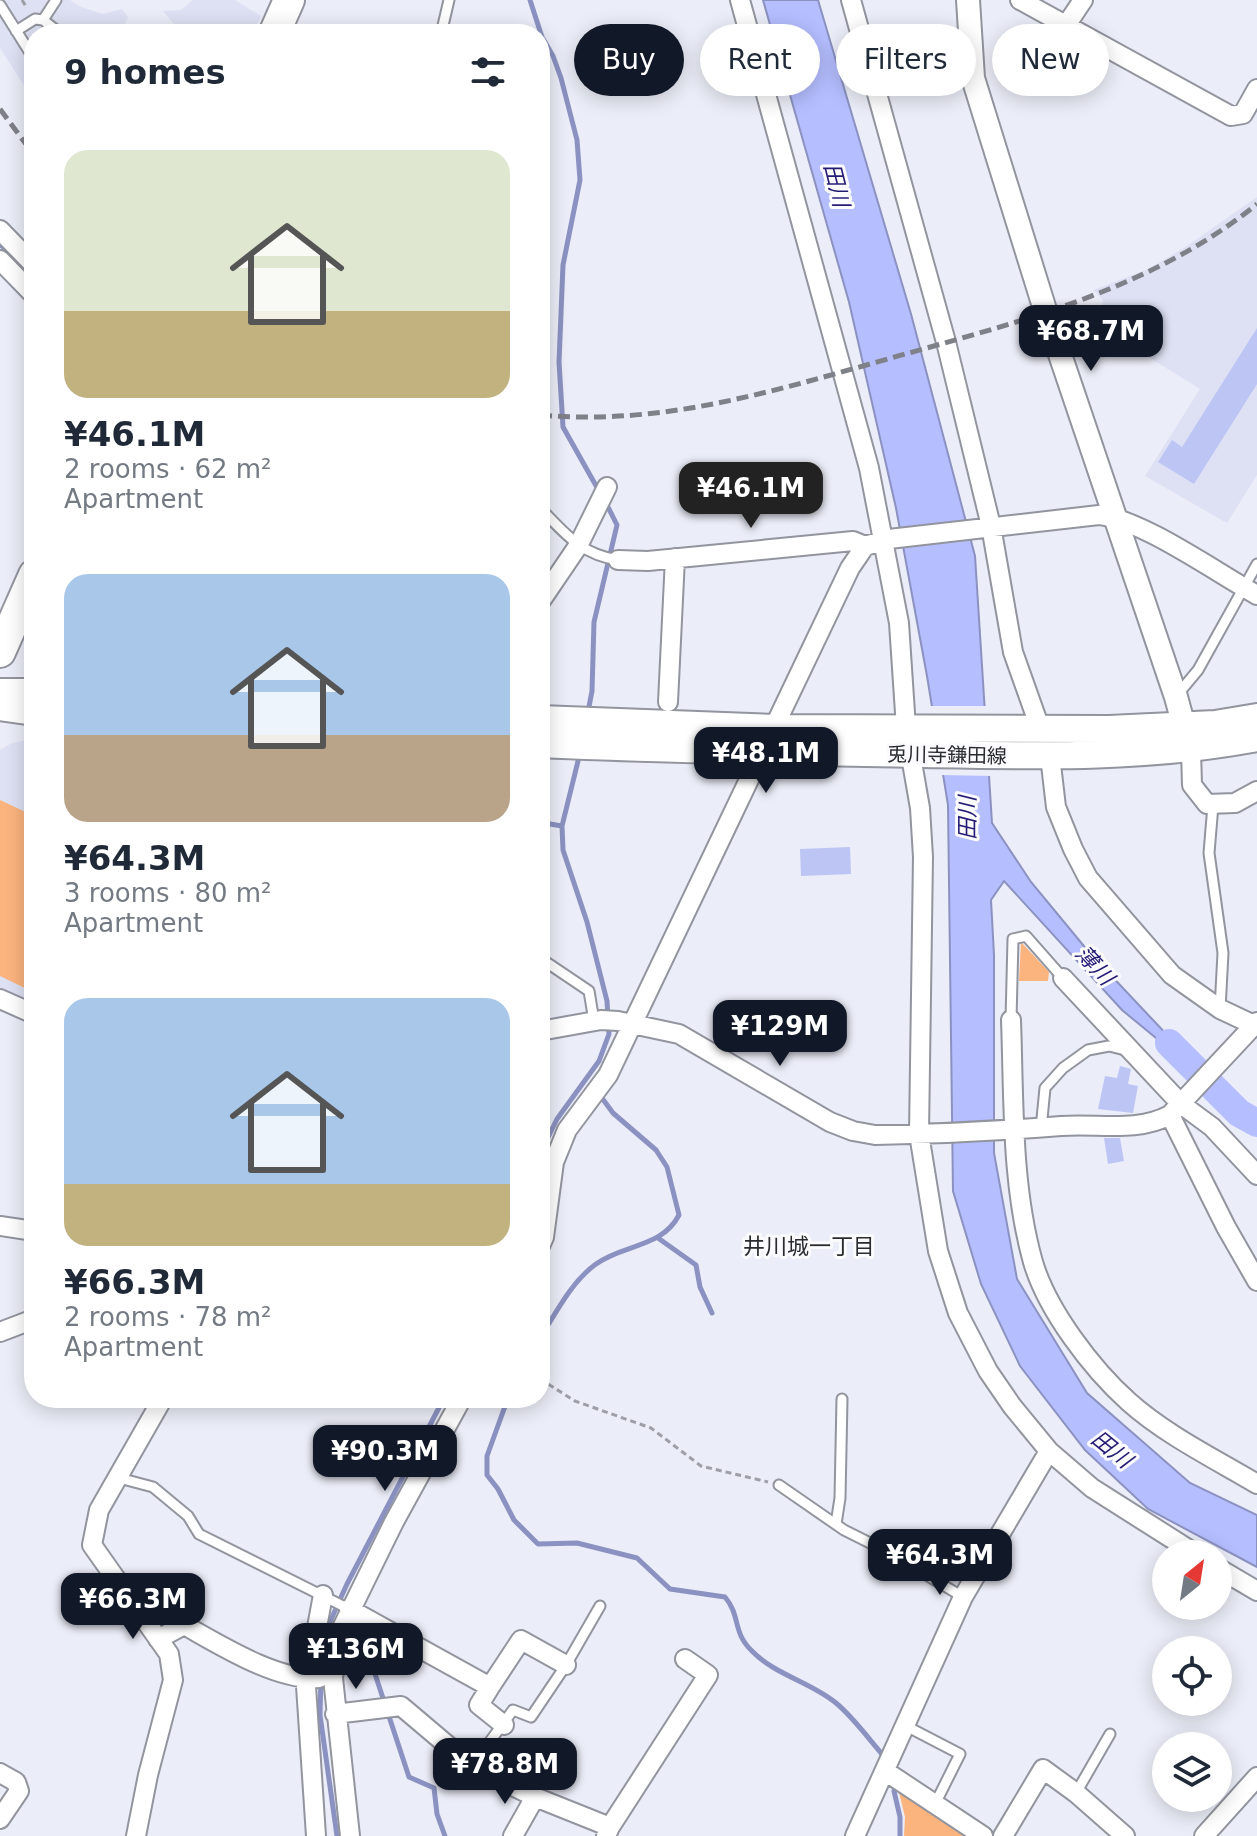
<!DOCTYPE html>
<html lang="en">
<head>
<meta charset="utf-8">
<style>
  :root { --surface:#fff; --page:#f6f6f7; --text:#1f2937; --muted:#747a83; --accent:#111827 }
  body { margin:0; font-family:"DejaVu Sans","Noto Sans JP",sans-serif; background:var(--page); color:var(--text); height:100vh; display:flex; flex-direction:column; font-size:30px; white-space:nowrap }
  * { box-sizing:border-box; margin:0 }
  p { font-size:26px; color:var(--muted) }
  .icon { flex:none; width:44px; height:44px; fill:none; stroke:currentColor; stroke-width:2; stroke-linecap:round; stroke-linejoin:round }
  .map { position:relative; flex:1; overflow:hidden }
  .side { position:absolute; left:24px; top:24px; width:526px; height:1384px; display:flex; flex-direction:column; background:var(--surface); border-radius:32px; box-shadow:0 4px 20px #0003 }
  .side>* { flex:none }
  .top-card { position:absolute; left:574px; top:24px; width:562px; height:72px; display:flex; gap:16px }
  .needle { width:52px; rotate:30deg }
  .buttons { position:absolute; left:1152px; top:1540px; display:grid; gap:16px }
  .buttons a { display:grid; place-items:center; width:80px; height:80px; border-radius:50%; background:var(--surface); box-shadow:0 4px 20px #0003; font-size:40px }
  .price { position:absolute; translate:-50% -68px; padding:0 18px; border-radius:16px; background:var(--accent); color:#fff; font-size:26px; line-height:52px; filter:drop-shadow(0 2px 4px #0008) }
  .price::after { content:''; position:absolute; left:50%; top:48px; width:24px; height:18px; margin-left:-12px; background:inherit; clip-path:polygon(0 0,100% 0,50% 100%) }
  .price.selected { background:#222; color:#fff }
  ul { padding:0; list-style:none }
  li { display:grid; align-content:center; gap:16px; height:424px; padding:0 40px }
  li span { display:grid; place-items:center; height:248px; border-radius:24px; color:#555 }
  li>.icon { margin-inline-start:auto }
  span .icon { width:144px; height:144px; fill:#fffc; stroke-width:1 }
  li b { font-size:34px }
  h2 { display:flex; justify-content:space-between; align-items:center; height:96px; padding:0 40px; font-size:34px }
  .tag { padding:0 28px; border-radius:36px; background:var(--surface); box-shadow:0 4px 20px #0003; font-size:28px; line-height:72px }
  .tag.selected { background:var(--accent); color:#fff }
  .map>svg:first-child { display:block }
</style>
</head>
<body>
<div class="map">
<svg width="1257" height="1836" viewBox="0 0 1257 1836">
  <rect width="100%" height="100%" fill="#ebedf8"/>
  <path fill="#dde1f3" d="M0,0H70L81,7L103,14L122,9L128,17L121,34H34V101L0,48Z
    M193,0H235L261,16L252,34H182L163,11L181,10Z
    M1257,197V475L1227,523L1145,476L1200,389L1100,327L1103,300L1093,290L1146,270L1184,248Z
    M34,738V1011L0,995V750L10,744Z"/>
  <path fill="#fbb47e" d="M0,800L34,816V984L31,991L0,976Z
    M1021,942L1049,972L1048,981H1019Z
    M897,1784L981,1836H904L905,1817Z"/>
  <path fill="#b5beff" stroke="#8b92c1" stroke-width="2" d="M763,0H818L911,314L975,556L992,823L1031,882L1088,951L1219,1090L1122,1010L1004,881L991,900L994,955V1153L1017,1279L1087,1393L1190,1483L1257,1515V1567L1148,1509L1085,1450L1020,1366L981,1284L953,1191L948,805L927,676L896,508L849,302Z"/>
  <path fill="#ebedf8" d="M928,706H988L993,776L939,775Z"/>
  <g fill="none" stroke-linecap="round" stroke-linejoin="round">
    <path stroke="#8b92c1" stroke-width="5" d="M530,0L542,37L553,56L561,78L577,140L580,180L563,265L559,362L563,427L599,491
      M0,244L34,279
      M588,712L592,691L594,622L617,525L606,503
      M540,819L544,823L562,826
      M540,1154L557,1119L599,1061L609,1034L607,1001L587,922L563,850L562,826L580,753
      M658,1238L696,1265L700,1287L712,1313
      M540,1338C556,1313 571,1282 596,1264C623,1244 662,1248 679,1215L667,1167L656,1150L613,1113L599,1094
      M508,1398L487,1456V1475L498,1489L514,1520L538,1544L577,1543L637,1558L670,1589L725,1597C741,1616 732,1632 752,1651C775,1675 811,1682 836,1703C853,1717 868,1738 882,1754
      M357,1646L361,1657L375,1674L409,1777L434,1788L437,1814L445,1836
      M894,1791L900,1817V1836
      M337,1836L320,1715L321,1677L329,1624L347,1584L444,1398"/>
    <path stroke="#b5beff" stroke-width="28" d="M1169,1043L1239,1113L1257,1123"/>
  </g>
  <path fill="#bdc5f5" d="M1257,328V384L1194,484L1158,462L1172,440L1182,447Z
    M850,847L851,874L801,876L800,849Z
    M1120,1066L1131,1069L1128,1084L1138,1086L1133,1113L1098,1109L1105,1076L1117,1078Z
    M1104,1138H1120L1124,1161L1108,1164Z"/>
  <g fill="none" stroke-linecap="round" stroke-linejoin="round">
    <defs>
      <path id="service" d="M56,0L43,20L61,34
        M0,5L34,59
        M16,31L35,19L43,20
        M441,34L449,0
        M540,508C566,534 580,554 618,560
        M1178,694L1198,670L1257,564
        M1213,805L1209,853L1223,953L1220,1009
        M540,958L589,991L594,1021
        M1011,1020L1013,939L1026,936L1063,978
        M1041,1129L1045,1088L1063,1068L1088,1050L1109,1046L1125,1050
        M119,1478L153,1487L188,1516L199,1534L349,1609
        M779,1485L844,1530L888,1552L963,1597
        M836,1524L840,1498L842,1399
        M906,1726L960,1754L935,1804
        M472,1766L513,1710L531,1717L566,1665L600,1606
        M1076,1793L1110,1734"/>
      <path id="minor" d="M740,0L869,468L899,623L906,728L920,808L923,857L919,1134L938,1251L958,1313L988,1371L1012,1406L1049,1451L1092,1488L1196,1554
        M851,0L946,342L991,526L1013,652L1040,728
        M1020,0L1231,116L1243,114L1257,89
        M1067,24L1083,0
        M0,230L34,265
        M0,260L34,295
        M618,560L648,561L853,541L865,546L889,539L1099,515C1141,519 1217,573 1257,595
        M540,602L578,546L607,487
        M668,702L675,558
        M1191,750L1192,785L1207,804L1235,803L1257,791
        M1050,756L1056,807L1073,849L1088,878L1172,975L1220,1009L1254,1025
        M1063,978L1181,1104L1212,1127L1257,1175
        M0,999L34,1014
        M1011,1020C1014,1100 1011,1184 1033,1262C1047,1310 1092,1369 1129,1402C1166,1435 1215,1459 1257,1484
        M540,1031L601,1020L618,1021L679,1034L830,1122L853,1131L875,1135C937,1134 999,1131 1061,1126C1098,1123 1136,1133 1170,1115L1257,1022
        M1170,1115L1226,1227L1257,1281
        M0,1226L34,1231
        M540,1246L544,1237L554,1162L567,1130L608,1075L850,568L865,546
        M0,1332L34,1319
        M1218,1568L1257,1591
        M349,1609L490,1687L521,1640L566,1665
        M158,1639L184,1625C220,1645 277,1681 319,1678
        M490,1687L479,1705L504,1725
        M335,1714L401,1706L472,1766L535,1797L610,1827L606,1836
        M885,1771L983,1836
        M0,1773L16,1782L19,1791L0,1819
        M610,1827L708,1675L685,1659
        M136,1836L148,1775L173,1680L169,1654L92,1545L99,1510L163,1398
        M316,1836L306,1686L323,1595
        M350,1836L333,1678L339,1634L394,1522L462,1398
        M513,1836L535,1797
        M855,1836L963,1597L1049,1451
        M1003,1836L1043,1769L1076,1793L1125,1836
        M1204,1836L1257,1777"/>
      <path id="tertiary" d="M968,0L973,78L1046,313L1176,697L1188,741"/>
      <path id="secondary" d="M0,692H34
        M0,707L34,712
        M540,719L775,728L1109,729L1215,724L1257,717
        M540,744C668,750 795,752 923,754C1036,756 1146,759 1257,738"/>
      <path id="trunk" d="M274,34L289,0
        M0,652L34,575"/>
    </defs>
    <use href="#service" stroke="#92949e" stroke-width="13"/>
    <use href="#minor" stroke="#92949e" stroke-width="22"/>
    <use href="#tertiary" stroke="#92949e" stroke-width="26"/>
    <use href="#secondary" stroke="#92949e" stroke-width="30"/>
    <use href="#trunk" stroke="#92949e" stroke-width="34"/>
    <path stroke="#9d9ea6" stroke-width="3" stroke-dasharray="6 4" stroke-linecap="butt" d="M22,0L27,8
      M540,1379L575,1401L651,1428L701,1466L768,1482"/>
    <use href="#service" stroke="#fff" stroke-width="9"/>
    <use href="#minor" stroke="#fff" stroke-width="18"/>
    <use href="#tertiary" stroke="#fff" stroke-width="22"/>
    <use href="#secondary" stroke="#fff" stroke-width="26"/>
    <use href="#trunk" stroke="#fff" stroke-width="30"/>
    <path stroke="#7f8188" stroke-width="5" stroke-dasharray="12 6" stroke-linecap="butt" d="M0,109L34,155
      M540,415C663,426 774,391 891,358C1019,322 1152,289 1257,204"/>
  </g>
  <g text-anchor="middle" stroke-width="6" stroke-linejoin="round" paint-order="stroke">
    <g font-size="20" fill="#2a2b2f" stroke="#fbfbfd">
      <text transform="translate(947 755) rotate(1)" y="7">兎川寺鎌田線</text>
    </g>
    <g font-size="22" font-style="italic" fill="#241b75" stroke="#fbfbfd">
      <text transform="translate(837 185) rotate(76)" y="8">田川</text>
      <text transform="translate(967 818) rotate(-90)" y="8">田川</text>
      <text transform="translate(1095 965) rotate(47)" y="8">薄川</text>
      <text transform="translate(1112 1449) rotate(39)" y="8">田川</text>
    </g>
    <g font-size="22" fill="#2a2b2f" stroke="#fbfbfd">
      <text x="809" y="1254">井川城一丁目</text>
    </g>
  </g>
</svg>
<div class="buttons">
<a><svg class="needle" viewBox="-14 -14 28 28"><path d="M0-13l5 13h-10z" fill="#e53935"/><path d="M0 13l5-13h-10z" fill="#747a83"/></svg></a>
<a><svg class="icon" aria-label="locate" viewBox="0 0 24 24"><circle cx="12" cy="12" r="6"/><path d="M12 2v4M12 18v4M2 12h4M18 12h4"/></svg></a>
<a><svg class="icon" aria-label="layers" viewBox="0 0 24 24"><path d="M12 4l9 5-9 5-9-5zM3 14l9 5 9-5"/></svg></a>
</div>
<b class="price" style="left:1091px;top:373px">¥68.7M</b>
<b class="price selected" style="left:751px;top:530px">¥46.1M</b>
<b class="price" style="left:766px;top:795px">¥48.1M</b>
<b class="price" style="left:780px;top:1068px">¥129M</b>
<b class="price" style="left:385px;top:1493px">¥90.3M</b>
<b class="price" style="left:940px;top:1597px">¥64.3M</b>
<b class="price" style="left:133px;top:1641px">¥66.3M</b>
<b class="price" style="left:356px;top:1691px">¥136M</b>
<b class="price" style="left:505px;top:1806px">¥78.8M</b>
<div class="top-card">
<a class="tag selected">Buy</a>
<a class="tag">Rent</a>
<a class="tag">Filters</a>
<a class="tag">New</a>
</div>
<section class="side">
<h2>9 homes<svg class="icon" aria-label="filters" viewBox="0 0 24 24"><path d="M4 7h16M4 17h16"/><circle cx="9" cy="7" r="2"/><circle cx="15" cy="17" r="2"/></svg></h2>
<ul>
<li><span style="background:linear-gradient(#dfe7d0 65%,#c2b280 0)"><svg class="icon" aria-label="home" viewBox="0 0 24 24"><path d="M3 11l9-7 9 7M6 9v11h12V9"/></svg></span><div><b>¥46.1M</b><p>2 rooms · 62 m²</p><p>Apartment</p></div></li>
<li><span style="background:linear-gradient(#a9c7e8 65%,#b9a48a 0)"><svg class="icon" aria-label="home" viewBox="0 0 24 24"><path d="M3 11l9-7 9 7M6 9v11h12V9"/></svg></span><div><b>¥64.3M</b><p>3 rooms · 80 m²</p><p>Apartment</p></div></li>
<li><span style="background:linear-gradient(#a9c7e8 75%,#c2b280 0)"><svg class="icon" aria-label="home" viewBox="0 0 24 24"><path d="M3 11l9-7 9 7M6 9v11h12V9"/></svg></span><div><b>¥66.3M</b><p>2 rooms · 78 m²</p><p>Apartment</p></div></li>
</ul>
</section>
</div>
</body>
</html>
